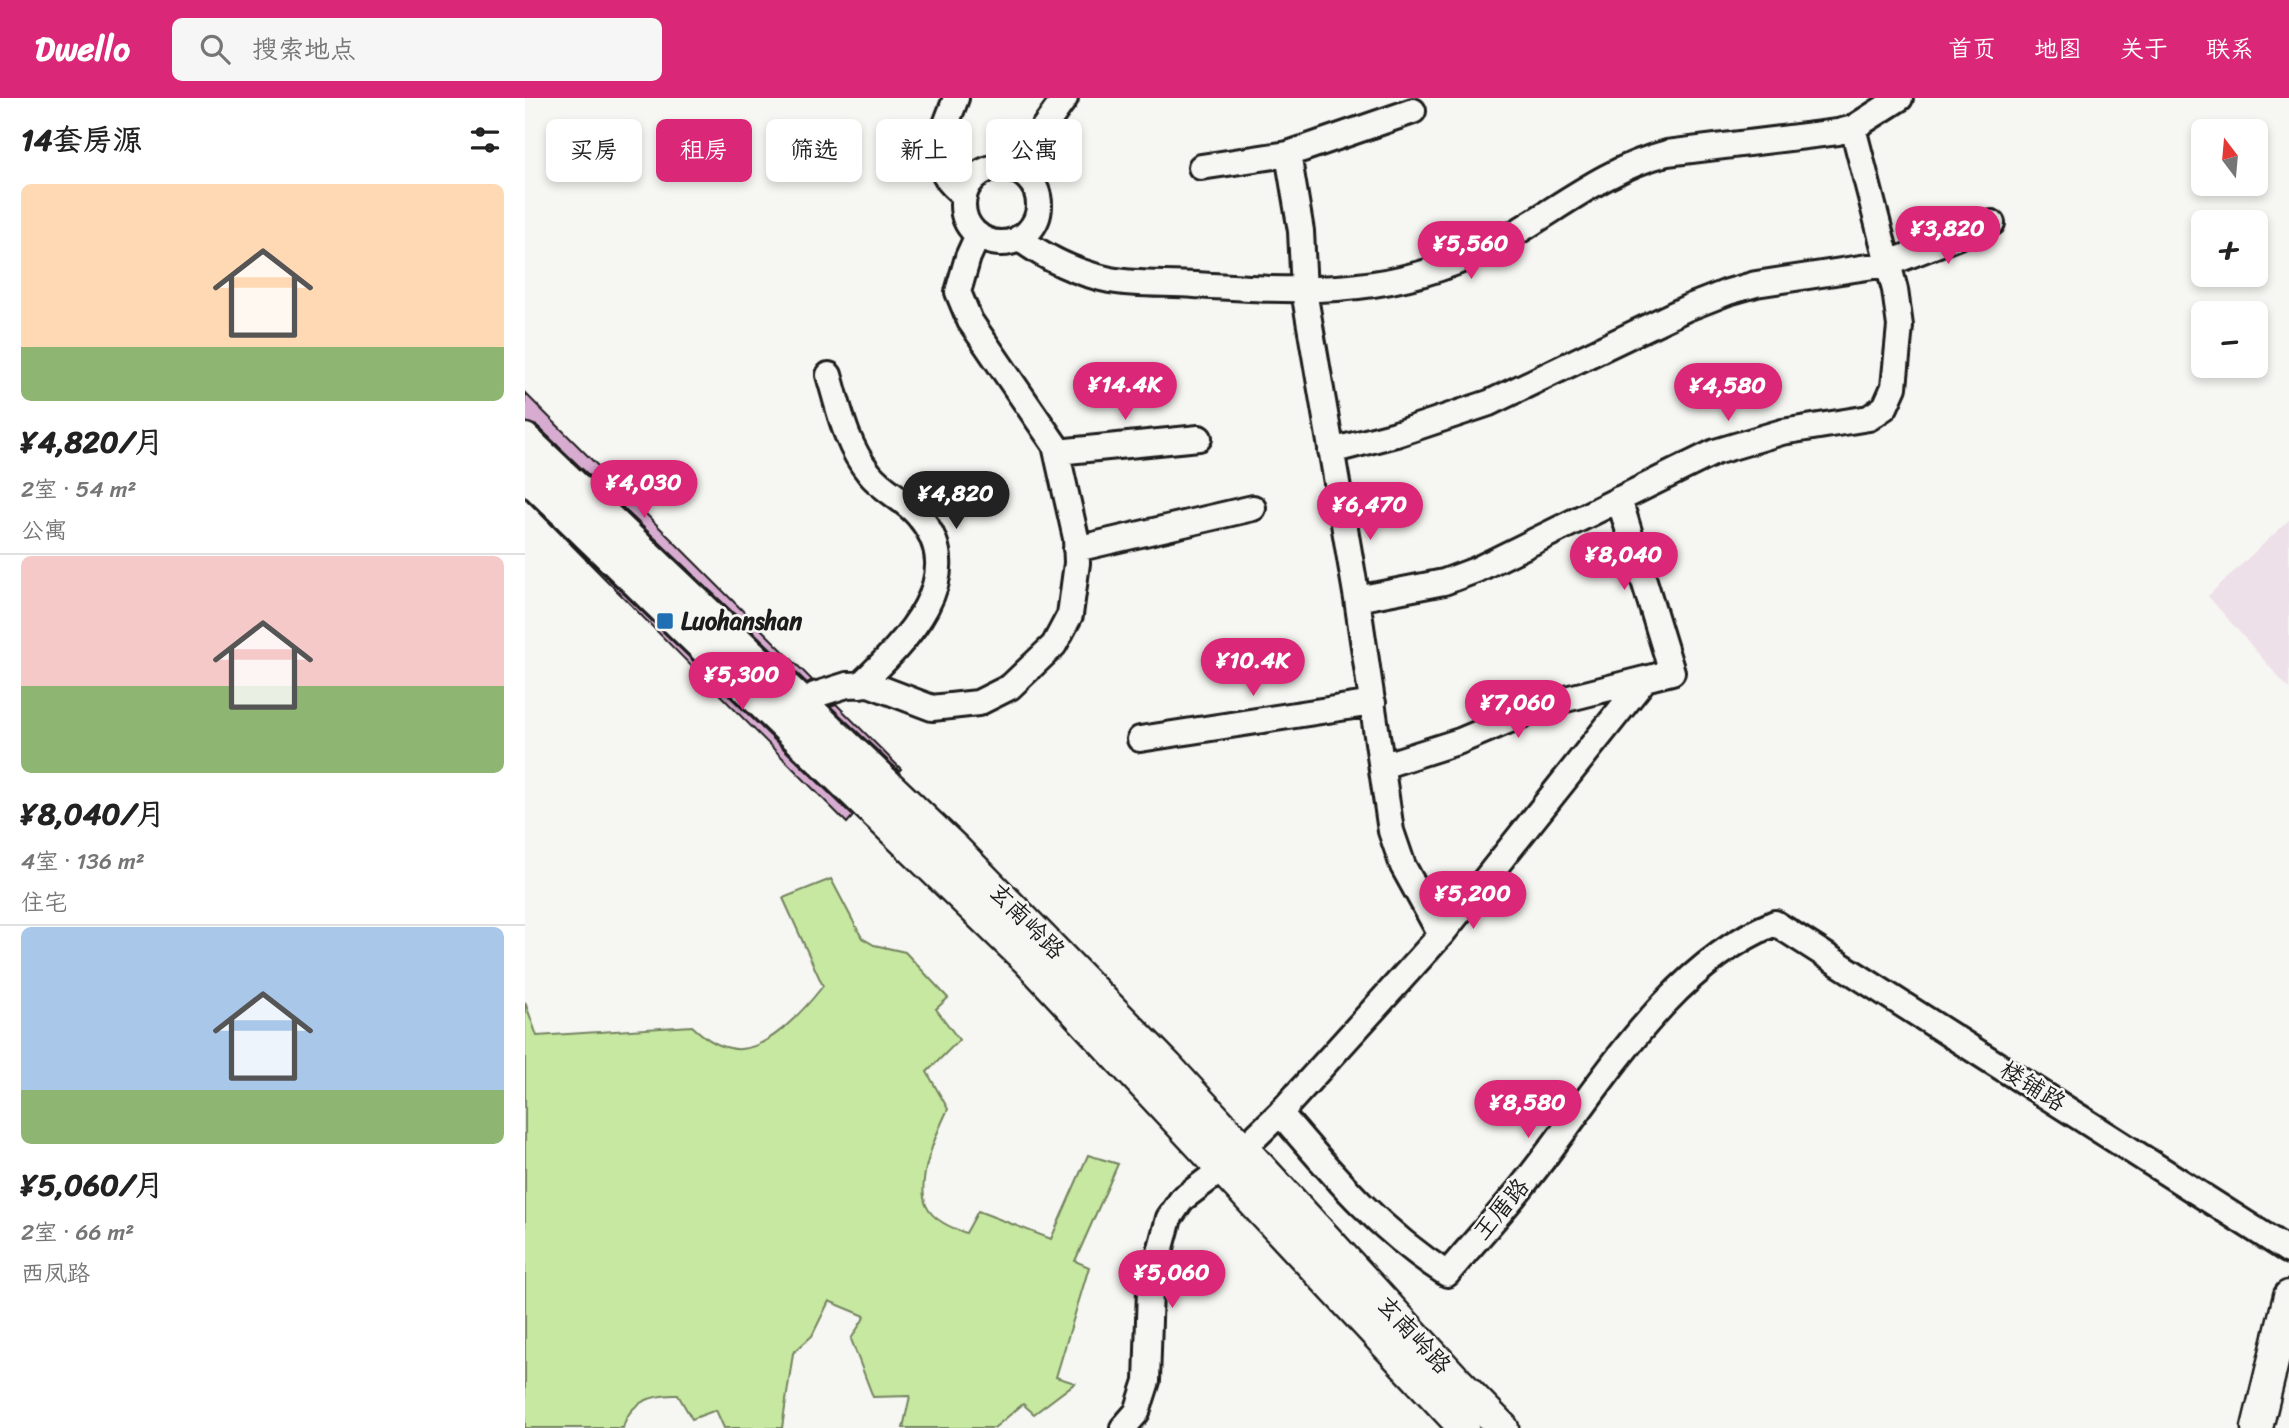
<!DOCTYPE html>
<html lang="zh">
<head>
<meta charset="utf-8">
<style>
  :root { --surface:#fff; --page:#f6f6f6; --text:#222; --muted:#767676; --line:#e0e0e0; --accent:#db2777 }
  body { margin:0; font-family:Sriracha,"LXGW WenKai TC",sans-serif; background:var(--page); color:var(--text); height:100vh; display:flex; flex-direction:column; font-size:26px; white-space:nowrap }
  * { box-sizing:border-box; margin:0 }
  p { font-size:23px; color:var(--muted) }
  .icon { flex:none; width:38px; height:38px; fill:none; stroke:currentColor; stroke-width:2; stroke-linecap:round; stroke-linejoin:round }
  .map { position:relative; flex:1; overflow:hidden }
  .sheet { display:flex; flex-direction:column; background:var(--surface); width:525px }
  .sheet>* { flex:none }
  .banner { position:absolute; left:21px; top:21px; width:665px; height:63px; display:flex; gap:14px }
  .needle { width:46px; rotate:344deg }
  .buttons { position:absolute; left:1666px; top:21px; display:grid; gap:14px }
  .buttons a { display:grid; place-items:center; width:77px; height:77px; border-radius:10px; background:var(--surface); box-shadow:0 4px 10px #0003; font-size:35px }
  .price { position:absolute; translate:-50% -60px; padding:0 16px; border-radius:24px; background:var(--accent); color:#fff; font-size:23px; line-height:46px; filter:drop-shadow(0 2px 4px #0008) }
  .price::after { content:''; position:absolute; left:50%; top:42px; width:21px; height:16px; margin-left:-10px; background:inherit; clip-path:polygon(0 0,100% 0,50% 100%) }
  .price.active { background:#222; color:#fff }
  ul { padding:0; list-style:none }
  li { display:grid; align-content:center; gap:14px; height:371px; padding:0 21px }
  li+li { border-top:2px solid var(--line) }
  li span { display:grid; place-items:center; height:217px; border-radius:10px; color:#555 }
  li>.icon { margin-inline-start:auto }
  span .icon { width:126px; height:126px; fill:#fffc; stroke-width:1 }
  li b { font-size:30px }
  h2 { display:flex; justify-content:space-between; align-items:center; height:84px; padding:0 21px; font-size:30px }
  .tag { padding:0 24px; border-radius:10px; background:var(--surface); box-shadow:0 4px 10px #0003; font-size:24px; line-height:63px }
  .tag.active { background:var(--accent); color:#fff }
  header { display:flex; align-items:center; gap:42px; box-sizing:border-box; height:98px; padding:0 35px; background:var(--accent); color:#fff }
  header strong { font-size:33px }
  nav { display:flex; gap:38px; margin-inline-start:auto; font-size:24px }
  .search { width:490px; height:63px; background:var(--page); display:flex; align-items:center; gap:18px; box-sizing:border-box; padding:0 24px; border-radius:10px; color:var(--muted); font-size:26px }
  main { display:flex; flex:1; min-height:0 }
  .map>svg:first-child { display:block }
</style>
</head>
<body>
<header>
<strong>Dwello</strong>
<div class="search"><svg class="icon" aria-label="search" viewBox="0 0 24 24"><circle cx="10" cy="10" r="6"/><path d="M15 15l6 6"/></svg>搜索地点</div>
<nav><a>首页</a><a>地图</a><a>关于</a><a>联系</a></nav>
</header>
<main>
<section class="sheet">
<h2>14套房源<svg class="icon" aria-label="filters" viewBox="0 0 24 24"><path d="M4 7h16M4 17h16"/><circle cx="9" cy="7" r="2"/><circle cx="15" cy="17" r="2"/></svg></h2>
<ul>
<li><span style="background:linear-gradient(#ffd9b3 75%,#8fb573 0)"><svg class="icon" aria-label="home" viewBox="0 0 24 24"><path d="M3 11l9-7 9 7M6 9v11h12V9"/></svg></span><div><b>¥4,820/月</b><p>2室 · 54 m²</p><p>公寓</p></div></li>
<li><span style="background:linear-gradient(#f6c9c9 60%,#8fb573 0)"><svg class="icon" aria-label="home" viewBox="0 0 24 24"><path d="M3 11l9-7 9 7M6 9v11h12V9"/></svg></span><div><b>¥8,040/月</b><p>4室 · 136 m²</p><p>住宅</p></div></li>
<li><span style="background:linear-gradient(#a9c7e8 75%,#8fb573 0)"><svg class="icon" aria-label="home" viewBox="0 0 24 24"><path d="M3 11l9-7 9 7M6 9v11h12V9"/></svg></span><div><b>¥5,060/月</b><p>2室 · 66 m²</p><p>西凤路</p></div></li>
</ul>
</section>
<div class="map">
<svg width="1764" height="1330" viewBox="0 0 1764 1330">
  <rect width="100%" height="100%" fill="#f6f6f2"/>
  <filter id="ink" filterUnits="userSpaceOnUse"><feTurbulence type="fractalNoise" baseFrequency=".0143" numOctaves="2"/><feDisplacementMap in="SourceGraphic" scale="14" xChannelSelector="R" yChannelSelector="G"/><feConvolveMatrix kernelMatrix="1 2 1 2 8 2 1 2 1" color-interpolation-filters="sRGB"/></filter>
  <g filter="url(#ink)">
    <path fill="#ede0e8" d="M1764,422V591L1683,498Z"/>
    <path fill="#c7e8a1" stroke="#72825e" stroke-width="2" d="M306,781L337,840L349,847L380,854L423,900L411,911L434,942L402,974L423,1011C412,1034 391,1081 401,1107C407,1122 427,1130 441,1135L453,1113L526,1141L563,1057L593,1066L550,1163L564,1169L531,1279L550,1285L509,1316L498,1306L469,1330H378L385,1298L348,1299L326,1241L340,1218L304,1203L287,1238L268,1255L257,1330H199L191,1312L167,1321L153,1297C128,1296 104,1304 98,1330H0V904L12,938L167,928C178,938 189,947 205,950C238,959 279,912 298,888L258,800Z"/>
    <path fill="#d8acd1" stroke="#1c1c1c" stroke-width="2" d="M0,295L287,582L282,585L12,328L0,324Z
      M0,400L328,718L322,725Z
      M311,606L376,671L374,673L305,608Z"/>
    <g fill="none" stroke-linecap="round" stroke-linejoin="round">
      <defs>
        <path id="minor" d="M431,0C417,39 398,67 439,97
          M763,56L776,133L779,193L832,501L866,733L878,768L916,837
          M438 107a38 38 0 1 1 76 0a38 38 0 1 1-76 0Z
          M676,69L763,56L888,13
          M488,72L540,0
          M494,140C520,160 552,175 585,182C612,187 642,185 670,187C768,193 853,199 946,158C1015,128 1068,74 1142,55L1313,34L1328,30L1375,0
          M304,277C314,311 321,347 344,375C357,392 379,401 393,417C447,479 380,544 335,587
          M806,353L871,336L964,305L1162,210L1203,194L1231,186L1362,166L1467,125
          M532,354L674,340
          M551,451L728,410
          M832,501L919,484L951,472L1190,354L1257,334L1344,320L1360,309L1369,289L1375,228L1370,192L1328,30
          M290,597L322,587L344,586L407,610L453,605L485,589L529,547L545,517L552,465L551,440L530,347L445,223L433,194L443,159L453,137
          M615,641L848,605
          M857,668L935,643L1025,605L1120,581
          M755,1015C808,1077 852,1131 922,1176C947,1146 974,1117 998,1087C1071,997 1139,870 1250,825L1764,1153
          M718,1051L755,1015L916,837L1120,581L1147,574L1094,401
          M598,1330L612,1314L622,1283L625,1191L644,1120L657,1101L697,1071"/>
        <path id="major" d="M0,341L430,751L643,969L931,1282L978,1330
          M0,376L503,863L939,1330
          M1732,1330L1764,1198"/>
      </defs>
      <use href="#minor" stroke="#1c1c1c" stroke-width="30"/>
      <use href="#major" stroke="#1c1c1c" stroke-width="35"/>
      <use href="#minor" stroke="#f6f6f2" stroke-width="24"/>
      <use href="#major" stroke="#f6f6f2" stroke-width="30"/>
    </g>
  </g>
  <rect fill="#1f6fb2" stroke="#f6f6f2" stroke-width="2.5" x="131" y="514" width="18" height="18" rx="3.5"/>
  <g text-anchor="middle" stroke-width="5" stroke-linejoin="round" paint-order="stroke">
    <g font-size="24" font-weight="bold" fill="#1c1c1c" stroke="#f6f6f2" text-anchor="start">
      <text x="156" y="531">Luohanshan</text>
    </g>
    <g font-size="24" fill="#1c1c1c" stroke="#f6f6f2">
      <text transform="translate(502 823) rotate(45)" y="8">玄南岭路</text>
      <text transform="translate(1508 988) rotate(32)" y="8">楼铺路</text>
      <text transform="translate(976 1111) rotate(-50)" y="8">王厝路</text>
      <text transform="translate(889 1237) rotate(47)" y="8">玄南岭路</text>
    </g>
  </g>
</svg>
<div class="buttons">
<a><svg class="needle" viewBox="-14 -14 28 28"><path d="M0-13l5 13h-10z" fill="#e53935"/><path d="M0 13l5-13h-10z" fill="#767676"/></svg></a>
<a>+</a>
<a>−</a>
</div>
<b class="price" style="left:1423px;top:168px">¥3,820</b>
<b class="price" style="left:946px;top:183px">¥5,560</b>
<b class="price" style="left:600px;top:324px">¥14.4K</b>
<b class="price" style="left:1203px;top:325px">¥4,580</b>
<b class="price" style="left:119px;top:422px">¥4,030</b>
<b class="price active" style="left:431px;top:433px">¥4,820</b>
<b class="price" style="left:845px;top:444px">¥6,470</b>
<b class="price" style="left:1099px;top:494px">¥8,040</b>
<b class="price" style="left:728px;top:600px">¥10.4K</b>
<b class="price" style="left:217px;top:614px">¥5,300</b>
<b class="price" style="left:993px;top:642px">¥7,060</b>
<b class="price" style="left:948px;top:833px">¥5,200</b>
<b class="price" style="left:1003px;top:1042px">¥8,580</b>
<b class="price" style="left:647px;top:1212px">¥5,060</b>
<div class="banner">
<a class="tag">买房</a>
<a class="tag active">租房</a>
<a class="tag">筛选</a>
<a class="tag">新上</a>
<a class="tag">公寓</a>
</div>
</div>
</main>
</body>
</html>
